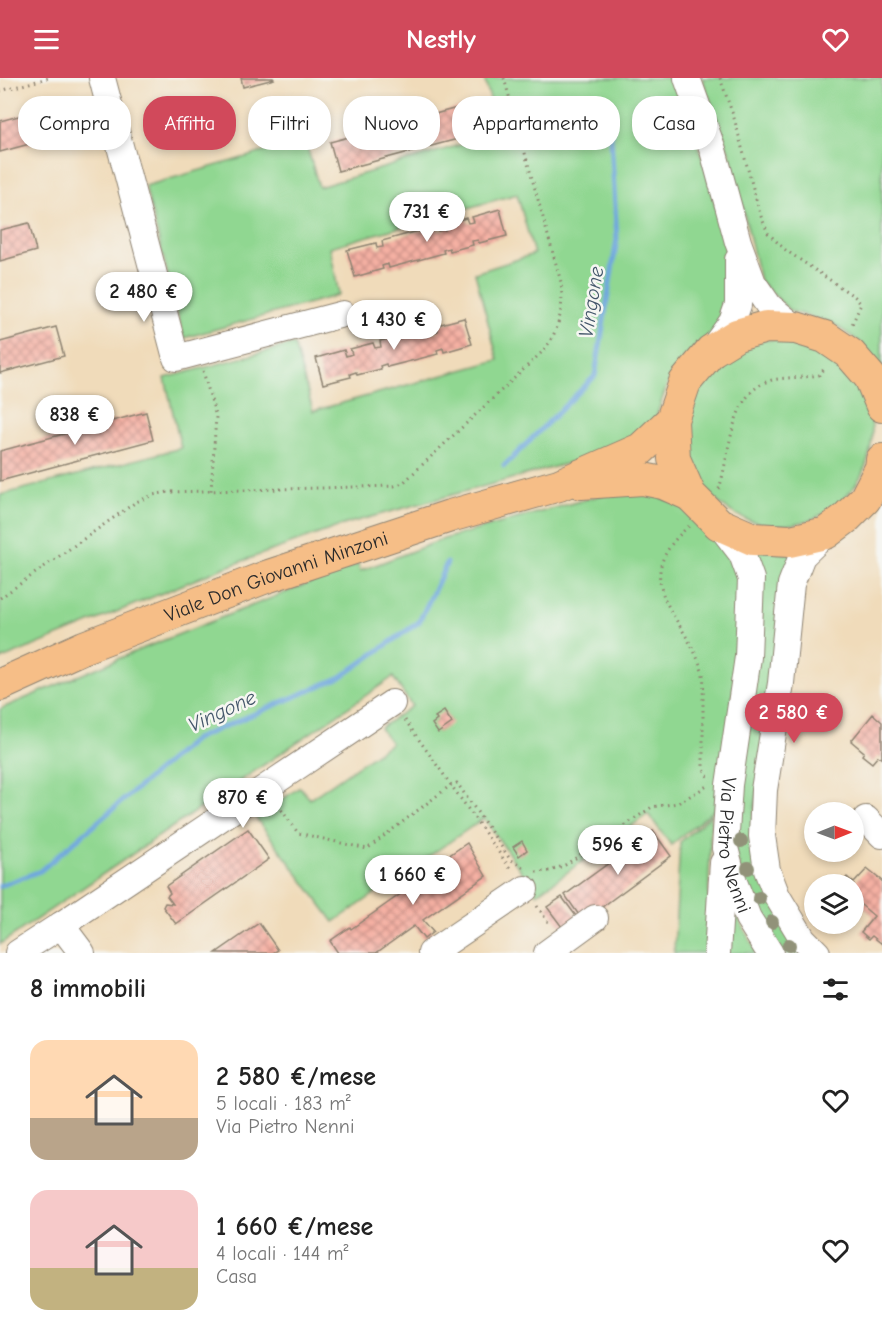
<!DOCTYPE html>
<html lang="it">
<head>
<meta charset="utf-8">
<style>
  :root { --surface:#fff; --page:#f2f2f2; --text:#222; --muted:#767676; --accent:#d1495b }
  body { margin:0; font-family:"Comic Neue",sans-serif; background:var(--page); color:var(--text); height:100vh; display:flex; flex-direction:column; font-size:22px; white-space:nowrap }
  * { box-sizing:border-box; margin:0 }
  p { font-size:20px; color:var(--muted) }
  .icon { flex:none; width:33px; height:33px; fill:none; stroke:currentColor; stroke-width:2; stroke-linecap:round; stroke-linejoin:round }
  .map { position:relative; height:875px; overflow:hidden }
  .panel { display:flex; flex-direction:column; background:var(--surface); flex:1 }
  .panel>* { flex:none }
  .guide { position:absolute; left:18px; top:18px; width:846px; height:54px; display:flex; gap:12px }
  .needle { width:39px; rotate:89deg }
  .buttons { position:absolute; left:804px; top:724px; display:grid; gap:12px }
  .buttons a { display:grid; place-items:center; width:60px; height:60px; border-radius:50%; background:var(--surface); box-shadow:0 3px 9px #0003; font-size:30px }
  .price { position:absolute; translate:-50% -51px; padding:0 14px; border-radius:21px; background:#fff; color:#222; font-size:20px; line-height:39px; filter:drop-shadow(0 2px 3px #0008) }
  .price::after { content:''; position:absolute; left:50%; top:36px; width:18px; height:14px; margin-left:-9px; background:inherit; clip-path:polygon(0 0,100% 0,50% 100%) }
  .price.on { background:var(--accent); color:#fff }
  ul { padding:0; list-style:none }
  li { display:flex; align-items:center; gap:18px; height:150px; padding:0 30px }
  li span { display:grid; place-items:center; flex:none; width:168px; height:120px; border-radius:18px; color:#555 }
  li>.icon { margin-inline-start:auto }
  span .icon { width:72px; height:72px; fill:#fffc; stroke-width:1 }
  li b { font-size:26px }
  h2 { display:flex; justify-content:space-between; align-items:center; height:72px; padding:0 30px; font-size:26px }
  .chip { padding:0 21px; border-radius:24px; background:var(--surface); box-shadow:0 3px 9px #0003; font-size:21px; line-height:54px }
  .chip.on { background:var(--accent); color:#fff }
  header { display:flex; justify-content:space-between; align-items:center; height:78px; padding:0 30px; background:var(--accent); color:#fff; font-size:27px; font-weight:800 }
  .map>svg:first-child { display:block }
</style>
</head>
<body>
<header><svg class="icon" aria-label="menu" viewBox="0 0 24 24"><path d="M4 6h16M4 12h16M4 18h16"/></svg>Nestly<svg class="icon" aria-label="heart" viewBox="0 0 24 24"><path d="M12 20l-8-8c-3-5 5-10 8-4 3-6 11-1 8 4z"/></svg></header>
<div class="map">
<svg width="882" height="875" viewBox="0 0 882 875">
  <defs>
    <pattern id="building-cross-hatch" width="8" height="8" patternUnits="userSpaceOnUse" patternTransform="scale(1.5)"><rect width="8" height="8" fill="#f5b0a3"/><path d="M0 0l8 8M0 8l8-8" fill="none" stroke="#c78f85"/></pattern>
  </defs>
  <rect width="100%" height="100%" fill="#f6f6f2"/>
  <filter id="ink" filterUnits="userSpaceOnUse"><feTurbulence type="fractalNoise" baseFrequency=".0167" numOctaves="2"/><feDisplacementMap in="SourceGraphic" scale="12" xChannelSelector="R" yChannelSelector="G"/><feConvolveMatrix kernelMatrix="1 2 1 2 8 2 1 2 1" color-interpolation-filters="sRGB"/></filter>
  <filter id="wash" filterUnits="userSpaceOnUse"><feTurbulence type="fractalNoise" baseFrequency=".008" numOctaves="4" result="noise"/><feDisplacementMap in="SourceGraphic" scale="24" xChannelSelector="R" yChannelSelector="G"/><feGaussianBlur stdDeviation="1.35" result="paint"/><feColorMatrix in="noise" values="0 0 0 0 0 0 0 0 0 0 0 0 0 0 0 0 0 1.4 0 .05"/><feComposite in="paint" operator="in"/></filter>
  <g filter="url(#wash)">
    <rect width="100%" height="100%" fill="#f0dbba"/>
    <path fill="#90d791" stroke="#5e815e" stroke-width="1.5" d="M484,0H675L705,89L725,163L732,216L714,253L686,277L674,293L666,310L654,345L641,359L580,382L349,445L223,490L0,582V417L181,370L165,300L294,266L313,333L498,282L475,195L534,176L517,116L330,169L339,217L184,260L145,108L305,62L319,109L500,55Z
      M702,0H882V289L861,265L847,255L832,245L790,233L760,203L731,79Z
      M686 354a93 93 0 1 1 186 0a93 93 0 1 1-186 0Z
      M636,410L681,427L718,461L736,483L742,517L732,625L715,731L671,767L648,736L537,816L484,740L334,844L256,740L300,709L310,721L391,665L380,650L412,628L393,599L0,866V631L144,570L358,486L360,493L444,461L616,413Z
      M750,471L793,476L753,743L809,875H782L751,825L735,775Z
      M711,737L707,875H674L680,764Z
      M732,828L757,875H726Z"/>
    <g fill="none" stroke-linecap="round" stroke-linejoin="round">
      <path stroke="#6fa7de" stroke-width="5" d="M504,388L595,298L617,161L609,26
        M0,808L40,793L195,661L341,599L419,544L447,485"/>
    </g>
    <g id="blocks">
      <path fill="url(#building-cross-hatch)" d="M241,0H273L274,1L243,9Z
        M476,25L484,54L338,93L330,64Z
        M63,26L70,55L0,74V43Z
        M500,131L507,158L479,165L478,162L472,163L473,167L450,173L449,170L443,172L444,175L389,190L388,186L382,188L383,191L355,199L347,172L376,165L377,170L383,169L382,163L437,148L438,153L445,152L443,147L466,140L468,145L474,144L472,139Z
        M29,145L36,173L0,183V152Z
        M464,240L472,266L444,274L443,270L437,272L438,276L387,289L386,286L380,288L381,291L357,297L356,294L350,296L351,299L323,306L316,280L344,272L346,278L352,276L350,271L373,265L375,270L381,269L380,263L431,249L433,255L438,253L437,247Z
        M56,249L64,278L0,295V264Z
        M146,334L153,362L0,403V373Z
        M444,633L452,645L438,655L432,646L437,642L435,639Z
        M873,636L882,644V681L878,678L872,685L862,677L864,674L851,663Z
        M248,751L269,781L176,846L163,829L165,825L173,826L167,818L170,815L166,808Z
        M653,753L671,778L583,843L565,817Z
        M522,763L527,772L519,778L513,769Z
        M467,765L486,798L423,842L433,854L424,861L414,848L376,875H338L330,863L350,849L351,851L449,782L448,778Z
        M867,791L882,803V866L872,858L869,861L861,854L874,838L854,821V807H836L839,804L841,806L847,799L854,805Z
        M562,819L579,842L565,853L547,829Z
        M259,845L278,872L273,875H216Z"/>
    </g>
  </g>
  <g filter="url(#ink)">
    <use href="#blocks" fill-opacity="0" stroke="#8e8372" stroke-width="1.5"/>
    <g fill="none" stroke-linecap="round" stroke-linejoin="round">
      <defs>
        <g id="minor">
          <path d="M102,0L176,280L343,236"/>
          <path d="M687,0L713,72L738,164L753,205L769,228L796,250"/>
          <path d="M713,270L732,244L738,227V182"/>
          <path id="s1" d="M719,446L742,476L751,501L748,579L729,707L725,770L734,804L748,840L770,875"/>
          <path d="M866,741L882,757"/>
          <path d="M18,875L61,847"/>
          <path d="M82,875L61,847L392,625"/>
          <path d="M431,875L525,811"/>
          <path d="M547,875L595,840"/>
          <path d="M717,875L723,785"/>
          <path d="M817,875L803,861L777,818L767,792L762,758L764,712L781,605L791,506L802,478L826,455"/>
        </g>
        <g id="major">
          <path d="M882,328L870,299L850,276L825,259L796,250L766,249L737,257L711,273L685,304L672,342L674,381L690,417L719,446L753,461L790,463L826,455L846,440L865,421L881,390L882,382"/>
          <path d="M581,405L643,401L663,405L690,417"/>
          <path id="s2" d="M0,607L84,569L266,499L450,438L559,407L641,371L672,342"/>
        </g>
      </defs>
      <use href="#minor" stroke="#8e8372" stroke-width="28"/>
      <use href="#major" stroke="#8e8372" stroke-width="34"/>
      <path stroke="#8e8372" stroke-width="3" stroke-dasharray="1.5 4.5" stroke-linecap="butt" d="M720,0L734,40L760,136L768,155L784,171L855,219L861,226L851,249
        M0,13L48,0
        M203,293L216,339L211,413
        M719,411C730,377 730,312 772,302C787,299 804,300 819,297L826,289
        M689,448C624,505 685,536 702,593C705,601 703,612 703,621C703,643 703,666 703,689L708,699
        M0,520L136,424L153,417L168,414L394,408L403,405L541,275C559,256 564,230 561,204L504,0
        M405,642L512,793
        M278,727L298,755L367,771L451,707L457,705L510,781L524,790
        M536,794L551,793L565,787L652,729L678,725L707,708
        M537,828L550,847"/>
      <use href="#minor" stroke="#fff" stroke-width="26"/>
      <use href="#major" stroke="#f6be87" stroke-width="32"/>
    </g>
    <g fill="#919279">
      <circle cx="741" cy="763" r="7"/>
      <circle cx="748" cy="790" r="7"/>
      <circle cx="759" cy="820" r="7"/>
      <circle cx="772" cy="844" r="7"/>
      <circle cx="789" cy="867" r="7"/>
    </g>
  </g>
  <g text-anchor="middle" stroke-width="5" stroke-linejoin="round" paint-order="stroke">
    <g font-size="20" fill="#2b2b2b" stroke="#f6f6f2">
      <text dy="7" stroke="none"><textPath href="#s2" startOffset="297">Viale Don Giovanni Minzoni</textPath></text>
      <text dy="7" stroke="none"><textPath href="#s1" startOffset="333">Via Pietro Nenni</textPath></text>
    </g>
    <g font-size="21" font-style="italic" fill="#43566a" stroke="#f6f6f2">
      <text transform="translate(591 224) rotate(-81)" y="7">Vingone</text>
      <text transform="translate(222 633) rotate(-25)" y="7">Vingone</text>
    </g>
  </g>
</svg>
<div class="buttons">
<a><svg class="needle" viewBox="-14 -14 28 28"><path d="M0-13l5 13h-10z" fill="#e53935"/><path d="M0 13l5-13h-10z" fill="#767676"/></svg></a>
<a><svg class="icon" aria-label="layers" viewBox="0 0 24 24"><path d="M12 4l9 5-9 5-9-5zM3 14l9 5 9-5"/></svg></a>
</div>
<b class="price" style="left:427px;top:165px">731 €</b>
<b class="price" style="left:144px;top:245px">2 480 €</b>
<b class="price" style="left:394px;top:273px">1 430 €</b>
<b class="price" style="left:75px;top:368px">838 €</b>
<b class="price on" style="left:794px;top:666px">2 580 €</b>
<b class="price" style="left:243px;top:751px">870 €</b>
<b class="price" style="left:618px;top:798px">596 €</b>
<b class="price" style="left:413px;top:828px">1 660 €</b>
<div class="guide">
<a class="chip">Compra</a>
<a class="chip on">Affitta</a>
<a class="chip">Filtri</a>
<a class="chip">Nuovo</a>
<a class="chip">Appartamento</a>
<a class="chip">Casa</a>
</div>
</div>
<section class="panel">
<h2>8 immobili<svg class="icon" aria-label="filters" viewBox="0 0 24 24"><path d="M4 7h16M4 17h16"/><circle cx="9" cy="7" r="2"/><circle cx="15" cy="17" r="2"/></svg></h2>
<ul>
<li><span style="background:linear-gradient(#ffd9b3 65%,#b9a48a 0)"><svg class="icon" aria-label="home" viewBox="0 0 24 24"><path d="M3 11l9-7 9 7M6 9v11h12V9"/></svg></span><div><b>2 580 €/mese</b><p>5 locali · 183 m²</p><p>Via Pietro Nenni</p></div><svg class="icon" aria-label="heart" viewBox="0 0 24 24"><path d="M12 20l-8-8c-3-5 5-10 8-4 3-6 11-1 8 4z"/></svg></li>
<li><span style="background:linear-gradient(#f6c9c9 65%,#c2b280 0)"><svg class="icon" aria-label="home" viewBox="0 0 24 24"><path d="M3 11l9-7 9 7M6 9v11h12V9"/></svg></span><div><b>1 660 €/mese</b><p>4 locali · 144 m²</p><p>Casa</p></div><svg class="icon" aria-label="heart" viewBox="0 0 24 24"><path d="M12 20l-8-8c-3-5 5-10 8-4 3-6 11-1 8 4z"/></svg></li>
</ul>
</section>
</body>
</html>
